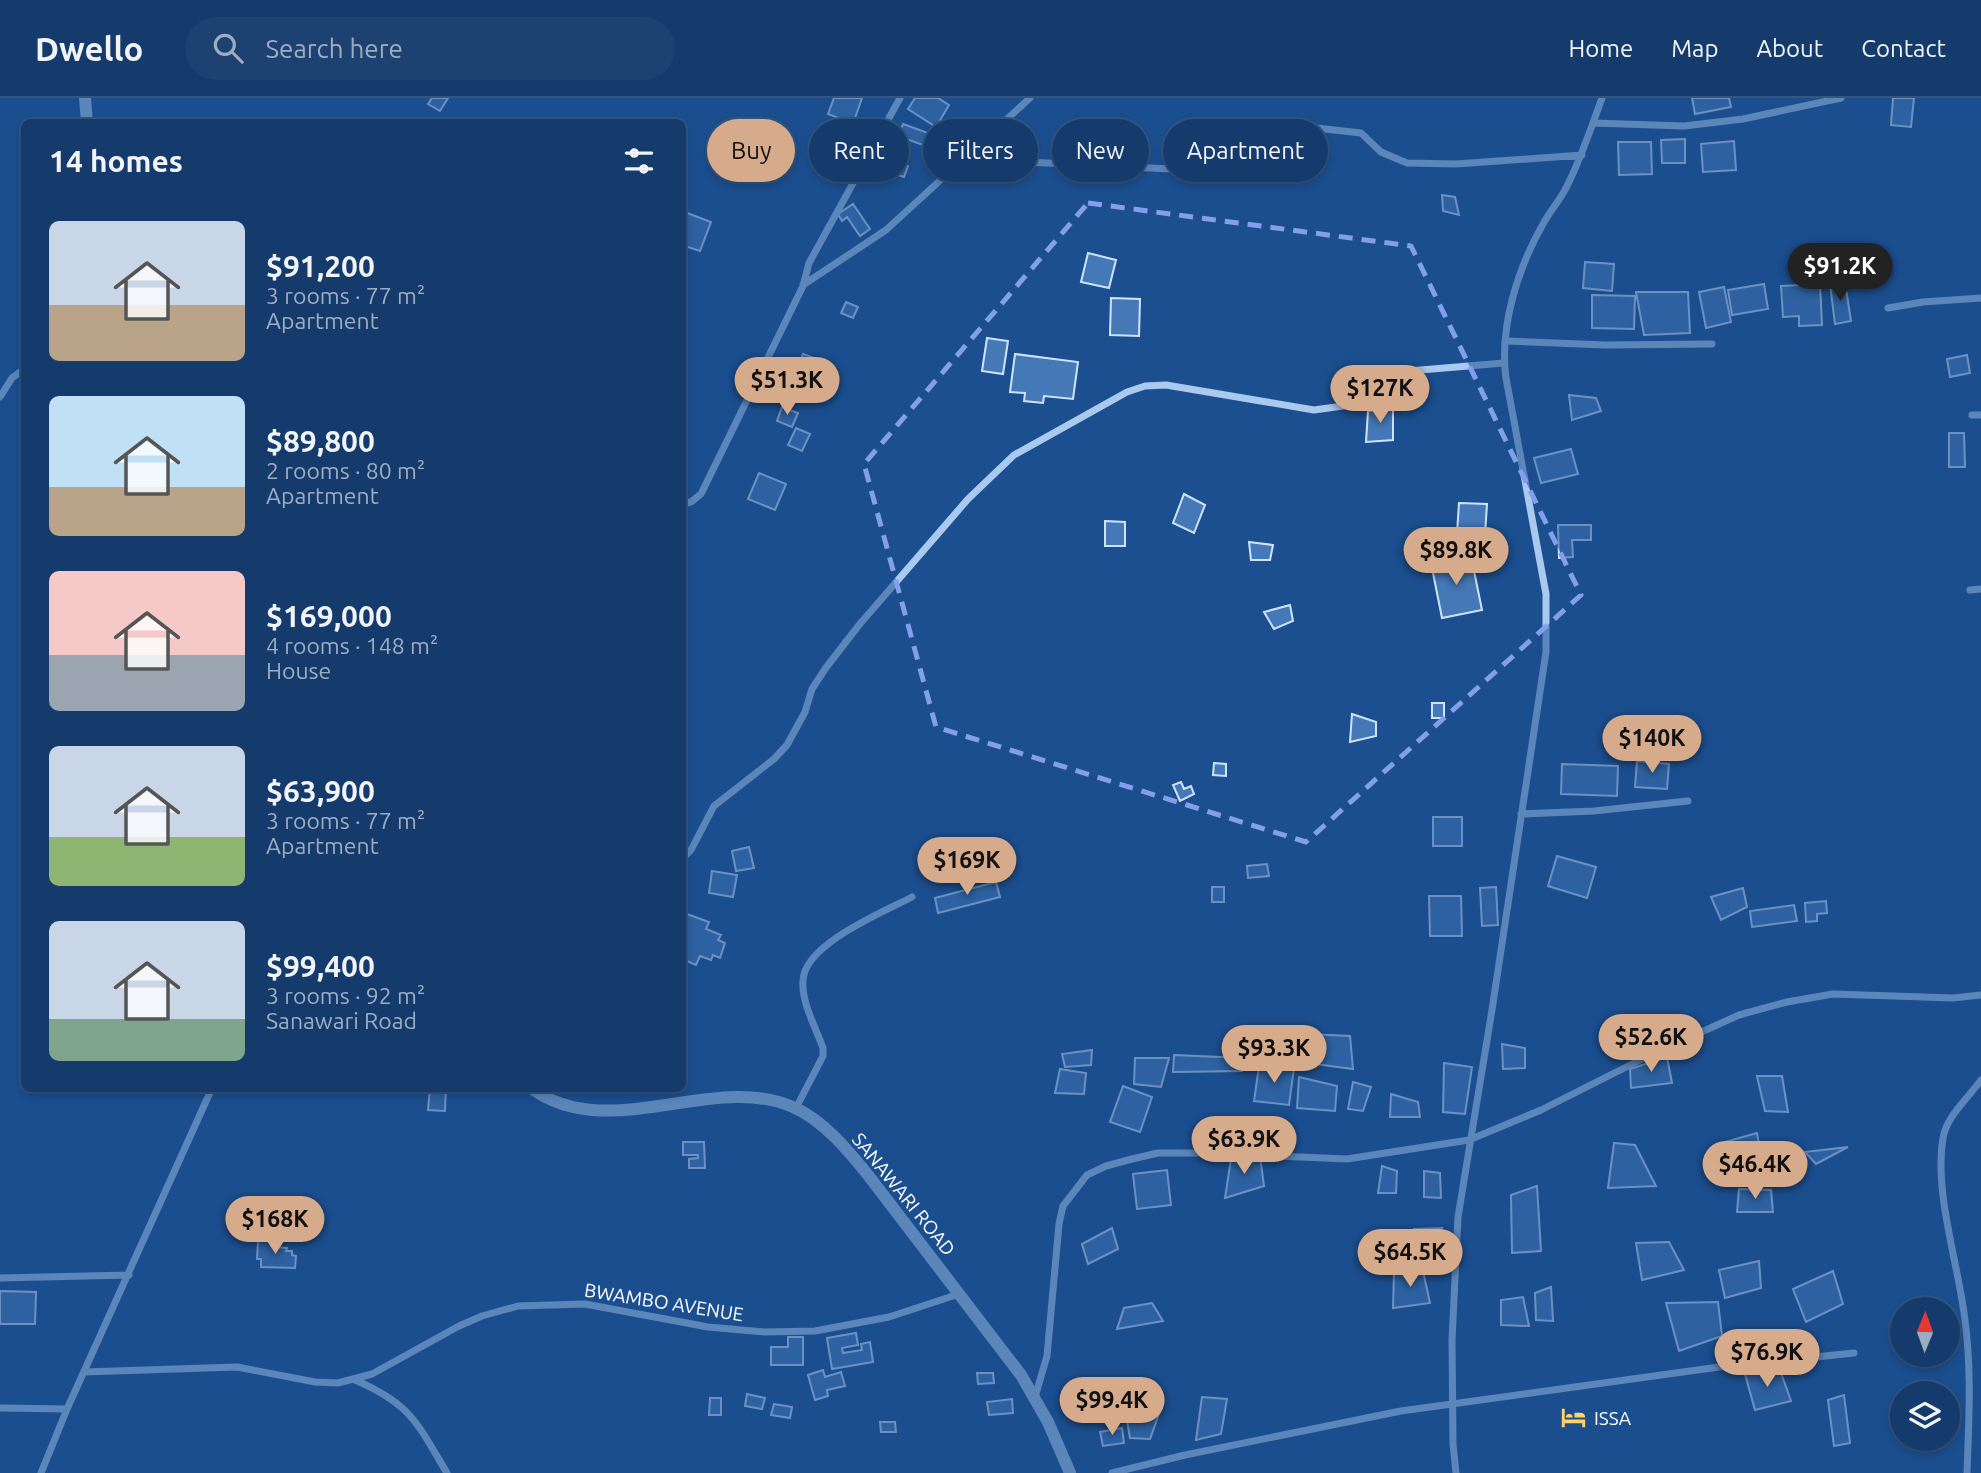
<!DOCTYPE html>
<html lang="en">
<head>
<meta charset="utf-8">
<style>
  :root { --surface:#143b6b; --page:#1d4271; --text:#f1f3f6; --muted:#9dadc1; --line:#33557e; --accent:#d6ab8b }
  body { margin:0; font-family:Ubuntu,sans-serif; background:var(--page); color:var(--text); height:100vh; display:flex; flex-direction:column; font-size:26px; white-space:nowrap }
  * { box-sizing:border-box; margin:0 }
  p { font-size:23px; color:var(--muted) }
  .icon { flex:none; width:38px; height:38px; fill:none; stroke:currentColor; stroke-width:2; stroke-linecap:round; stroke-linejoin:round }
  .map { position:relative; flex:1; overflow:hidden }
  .drawer { position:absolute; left:21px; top:21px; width:665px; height:973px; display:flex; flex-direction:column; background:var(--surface); border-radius:10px; box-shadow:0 4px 10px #0003,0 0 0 2px var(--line) }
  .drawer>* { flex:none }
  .guide { position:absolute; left:707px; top:21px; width:665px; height:63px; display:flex; gap:14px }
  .needle { width:46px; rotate:1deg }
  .buttons { position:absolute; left:1890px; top:1199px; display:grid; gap:14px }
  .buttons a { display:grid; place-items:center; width:70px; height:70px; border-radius:50%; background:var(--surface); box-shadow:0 4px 10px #0003,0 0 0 2px var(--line); font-size:35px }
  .price { position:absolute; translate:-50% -60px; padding:0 16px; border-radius:24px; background:var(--accent); color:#111; font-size:23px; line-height:46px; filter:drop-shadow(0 2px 4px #0008) }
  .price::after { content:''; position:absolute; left:50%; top:42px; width:21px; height:16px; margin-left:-10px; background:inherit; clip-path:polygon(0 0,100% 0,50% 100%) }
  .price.current { background:#222; color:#fff }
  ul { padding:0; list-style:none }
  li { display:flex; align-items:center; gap:21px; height:175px; padding:0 28px }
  li span { display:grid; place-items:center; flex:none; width:196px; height:140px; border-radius:10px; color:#555 }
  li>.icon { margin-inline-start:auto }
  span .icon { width:84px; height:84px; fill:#fffc; stroke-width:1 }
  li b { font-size:30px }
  h2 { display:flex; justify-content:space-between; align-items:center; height:84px; padding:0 28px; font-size:30px }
  .tag { padding:0 24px; border-radius:32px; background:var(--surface); box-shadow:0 4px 10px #0003,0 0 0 2px var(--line); font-size:24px; line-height:63px }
  .tag.current { background:var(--accent); color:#111 }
  header { display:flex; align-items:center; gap:42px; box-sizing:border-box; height:98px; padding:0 35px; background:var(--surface); border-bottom:2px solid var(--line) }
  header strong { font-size:33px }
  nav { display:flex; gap:38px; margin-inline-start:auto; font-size:24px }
  .search { width:490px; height:63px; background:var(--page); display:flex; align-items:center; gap:18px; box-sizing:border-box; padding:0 24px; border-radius:38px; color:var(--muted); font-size:26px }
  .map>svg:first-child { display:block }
</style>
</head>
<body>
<header>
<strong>Dwello</strong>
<div class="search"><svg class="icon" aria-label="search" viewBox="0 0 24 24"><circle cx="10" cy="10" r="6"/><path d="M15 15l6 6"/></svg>Search here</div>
<nav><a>Home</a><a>Map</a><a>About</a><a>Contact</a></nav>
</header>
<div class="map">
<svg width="1981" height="1375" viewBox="0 0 1981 1375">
  <rect width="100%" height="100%" fill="#1b4f8f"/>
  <path fill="#4478b7" stroke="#cfe3fa" stroke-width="2" d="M432,0H448L440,13L428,6Z
    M834,0H862L853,26L828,16Z
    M915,0H938L949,7L936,29L908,11Z
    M1692,0H1729L1731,9L1695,16Z
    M1893,0H1914L1911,29L1891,27Z
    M903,26L928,35L923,47L898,38Z
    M830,27L849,36L838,59L819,51Z
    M1685,41V65H1662L1661,42Z
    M1734,43L1736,72L1703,74L1701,46Z
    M1618,44H1651L1652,76L1619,77Z
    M896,64L908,68L904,79L892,75Z
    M1442,97L1455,99L1459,117L1443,113Z
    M853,106L870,131L860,138L847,119L842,123L838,116Z
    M682,113L711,124L700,153L682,147Z
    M1088,155L1116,162L1109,190L1081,184Z
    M1585,164L1614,166L1612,193L1583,190Z
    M1845,184L1851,223L1835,226L1830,186Z
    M1764,186L1768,211L1732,217L1728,192Z
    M1820,186L1822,227L1799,228V218L1783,219L1781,188Z
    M1724,189L1731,224L1706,230L1699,194Z
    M1636,194H1688L1690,235L1644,237Z
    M1592,197L1635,198L1634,231L1592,230Z
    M1111,200L1140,201L1139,238L1110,237Z
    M846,204L858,209L853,220L841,215Z
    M987,240L1008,243L1003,276L982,273Z
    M803,256L817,261L813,269L829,275L819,302L798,293L793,306L785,302Z
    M1015,256L1078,264L1073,301L1044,298L1043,305L1024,303L1025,295L1010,294Z
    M1967,257L1970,275L1950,279L1947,261Z
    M1569,297L1596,300L1601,313L1572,322Z
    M782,309L798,315L792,329L777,323Z
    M1393,310V342L1366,344L1368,313Z
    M796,330L810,336L802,353L788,347Z
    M1949,335H1964L1965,369H1949Z
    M1571,351L1578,376L1541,385L1534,360Z
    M759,375L786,386L775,412L748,401Z
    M1184,396L1205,407L1194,435L1173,425Z
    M1459,405L1487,406L1485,437L1457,435Z
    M1105,423L1125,424V448H1105Z
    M1558,427H1591V442H1572L1573,459L1559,460Z
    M1249,444L1273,447L1270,462H1251Z
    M1471,458L1482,512L1442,520L1431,465Z
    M1290,507L1293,523L1274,531L1264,514Z
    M1432,605H1444V620H1432Z
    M1352,616L1376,624V638L1350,644Z
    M1637,663L1669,666L1667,691L1635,689Z
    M1214,665L1226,666V678L1213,677Z
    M1562,666L1618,668L1617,698L1561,696Z
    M1181,684L1184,691L1191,688L1194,696L1180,703L1173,687Z
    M1433,719H1462V748H1433Z
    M749,749L754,770L736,773L732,753Z
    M1557,758L1596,769L1587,800L1548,788Z
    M1267,766L1269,778L1248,780L1247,768Z
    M712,773L737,777L733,799L709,795Z
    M996,784L1000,799L938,815L935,800Z
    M1212,789H1224V804H1212Z
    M1496,789L1498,827L1482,828L1480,790Z
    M1743,790L1747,809L1721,822L1711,799Z
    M1429,798H1461L1462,838H1430Z
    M1826,803L1827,815L1817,816V823L1806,824L1805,805Z
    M1794,807L1797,823L1752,829L1750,813Z
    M684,815L709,824L706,831L721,837L718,842L725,845L720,860L713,857L711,862L700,858L696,867L687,863L682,871V841L686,832L682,830Z
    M1308,936L1350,938L1353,971L1300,964Z
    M1502,946L1525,950V970L1503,971Z
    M1092,952L1091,967L1065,969L1062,956Z
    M1174,957L1243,960L1242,973L1173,974Z
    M1667,959L1672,985L1631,990L1630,971Z
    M1135,960H1169L1161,989L1134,986Z
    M1444,965L1472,969L1465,1016L1443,1014Z
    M1259,968L1294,970L1289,1007L1254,1003Z
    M1060,971L1086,975L1084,996L1055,995Z
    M1757,978H1782L1788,1014L1765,1013Z
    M1299,979L1337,988L1335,1013L1297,1010Z
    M1353,984L1371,989L1363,1013L1348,1011Z
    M1123,988L1152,999L1140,1034L1110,1024Z
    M430,990H446L445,1013L428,1012Z
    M1391,996L1418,1004L1420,1019H1390Z
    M1757,1035L1765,1079L1731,1083L1725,1044Z
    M683,1044H704L705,1070H689V1061L698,1060V1057H683Z
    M1614,1045L1635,1047L1656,1088L1608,1090Z
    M1848,1049L1816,1066L1805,1054Z
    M1260,1058L1264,1088L1225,1100L1231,1061Z
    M1382,1068L1397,1073L1396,1095H1378Z
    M1167,1072L1171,1107L1137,1111L1133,1076Z
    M1424,1073L1440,1075L1441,1100L1424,1099Z
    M1537,1088L1541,1153L1512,1155L1511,1097Z
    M1739,1091L1771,1092L1773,1114H1737Z
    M232,1107L263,1109V1113H274L273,1134L231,1132Z
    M1112,1130L1118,1151L1088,1166L1082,1146Z
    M1442,1130L1435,1155L1413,1154L1414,1131Z
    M258,1142H275L274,1149L287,1150L286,1153H292V1157L296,1158L295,1170L261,1169V1161H257Z
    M1669,1144L1684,1172L1642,1182L1636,1145Z
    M1759,1163L1761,1190L1725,1200L1719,1172Z
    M1394,1173H1423L1430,1205L1393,1210Z
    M1833,1173L1843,1206L1806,1224L1793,1191Z
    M1551,1189L1553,1223L1536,1222L1535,1195Z
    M0,1193L36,1194L35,1226H0Z
    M1523,1199L1529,1228L1501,1227V1202Z
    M1718,1204L1722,1238L1679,1253L1666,1205Z
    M1152,1205L1163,1223L1117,1231L1124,1210Z
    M856,1235L858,1247L842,1250L843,1255L862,1252L861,1246L870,1244L873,1264L832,1271L827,1240Z
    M788,1239H803V1267H771V1249H788Z
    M823,1272L825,1279L841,1274L845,1288L827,1292L828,1298L815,1302L808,1277Z
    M1780,1272L1791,1303L1755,1312L1745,1276Z
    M977,1275H993L994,1285L978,1286Z
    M747,1296L765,1300L762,1311L745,1308Z
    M1844,1297L1850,1345L1834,1348L1828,1302Z
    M1202,1299L1227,1301L1221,1336L1196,1342Z
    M710,1300H721V1317H709Z
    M1012,1301L1013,1315L989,1317L987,1304Z
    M1163,1305L1150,1341L1130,1340L1125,1311Z
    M774,1306L792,1309L790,1320L771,1317Z
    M880,1324H895L896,1334H881Z
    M1122,1330L1124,1345L1103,1348L1100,1334Z"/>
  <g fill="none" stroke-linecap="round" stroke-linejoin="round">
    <path stroke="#a9c9ee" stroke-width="7" d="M1593,25L1684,28L1743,21L1841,0
      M963,61L1171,71L1195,62L1229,30L1253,23L1361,35L1381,54L1407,65L1456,66L1582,57
      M803,187L886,132L1030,0
      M1888,210L1923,204L1981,200
      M1506,243L1605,247L1712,246
      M0,299L12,280L24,271
      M1972,317H1981
      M682,406L691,404L701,396L803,188L809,165L900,0
      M1970,492L1981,491
      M1521,716L1594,713L1688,703
      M682,761L691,752L714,708L774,661L787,647L805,614L812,591L825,571L859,527L968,401L1014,357L1127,294L1145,288L1166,287L1314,312L1343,308L1385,275L1504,265
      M796,1010L823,958V950C816,930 801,904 803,882C805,846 883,814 912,799
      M0,1180L129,1177
      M84,1274L237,1269L315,1284L338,1285L372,1276L459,1228L482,1218L518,1208L585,1206L708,1229L765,1234L815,1233L889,1219L959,1196
      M355,1282C411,1306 417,1325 447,1375
      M1035,1299L1047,1258L1059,1126L1063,1108L1087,1077L1106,1068L1132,1061L1158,1055H1208L1347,1061L1469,1042L1541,1012L1644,960L1739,917L1787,904L1833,896L1953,900L1981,897
      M0,1310L67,1311
      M41,1375L67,1311L212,990
      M1112,1375L1185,1357L1401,1313L1719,1269L1854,1255
      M1456,1375L1453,1346L1452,1242L1458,1119L1492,912L1546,554V496L1506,280C1499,229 1518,170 1543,126C1550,113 1560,102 1566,90C1581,61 1591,30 1602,0
      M1967,1375C1969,1321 1972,1268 1964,1215C1957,1162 1934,1092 1943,1040C1946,1019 1969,999 1981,982"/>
    <path stroke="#a9c9ee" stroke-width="12" d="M85,0L87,24
      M531,990C608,1047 713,974 793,1009C823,1022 848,1052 868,1077L1021,1277L1048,1324L1070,1375"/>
  </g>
  <path d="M0 0H1981V1375H0ZM1088,105L1411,148L1581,497L1306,744L936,629L864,366Z" fill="#1b4f8f" fill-opacity=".55" fill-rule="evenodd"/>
  <path fill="none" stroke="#839eea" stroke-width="5" stroke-dasharray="14 9" stroke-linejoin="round" d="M1088,105L1411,148L1581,497L1306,744L936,629L864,366Z"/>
  <defs>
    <symbol id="hotel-bare" viewBox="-9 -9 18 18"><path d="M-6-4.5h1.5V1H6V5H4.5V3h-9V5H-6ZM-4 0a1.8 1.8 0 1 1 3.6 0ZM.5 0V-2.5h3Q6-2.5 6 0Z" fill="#ffd166" stroke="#1b4f8f" stroke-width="2.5" paint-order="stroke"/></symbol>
  </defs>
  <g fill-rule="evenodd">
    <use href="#hotel-bare" x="1556" y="1302" width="35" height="35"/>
  </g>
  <g text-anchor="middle" stroke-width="6" stroke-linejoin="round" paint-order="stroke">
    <g font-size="19" fill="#fff" stroke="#1b4f8f">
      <text transform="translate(904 1096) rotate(51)" y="7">SANAWARI ROAD</text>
      <text transform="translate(664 1204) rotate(9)" y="7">BWAMBO AVENUE</text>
    </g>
    <g font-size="19" fill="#fff" stroke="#1b4f8f" text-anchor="start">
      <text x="1594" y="1327">ISSA</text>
    </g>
  </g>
</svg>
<div class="buttons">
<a><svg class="needle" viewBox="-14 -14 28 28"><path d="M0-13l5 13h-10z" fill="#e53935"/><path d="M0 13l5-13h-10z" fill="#9dadc1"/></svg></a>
<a><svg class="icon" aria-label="layers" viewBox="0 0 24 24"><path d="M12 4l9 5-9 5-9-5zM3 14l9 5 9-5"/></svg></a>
</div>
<b class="price current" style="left:1840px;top:205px">$91.2K</b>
<b class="price" style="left:787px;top:319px">$51.3K</b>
<b class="price" style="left:1380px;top:327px">$127K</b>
<b class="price" style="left:1456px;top:489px">$89.8K</b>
<b class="price" style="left:1652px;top:677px">$140K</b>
<b class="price" style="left:967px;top:799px">$169K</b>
<b class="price" style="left:1651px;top:976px">$52.6K</b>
<b class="price" style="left:1274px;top:987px">$93.3K</b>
<b class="price" style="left:1244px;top:1078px">$63.9K</b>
<b class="price" style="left:1755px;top:1103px">$46.4K</b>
<b class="price" style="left:275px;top:1158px">$168K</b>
<b class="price" style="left:1410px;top:1191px">$64.5K</b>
<b class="price" style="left:1767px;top:1291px">$76.9K</b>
<b class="price" style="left:1112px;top:1339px">$99.4K</b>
<div class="guide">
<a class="tag current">Buy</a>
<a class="tag">Rent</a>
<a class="tag">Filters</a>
<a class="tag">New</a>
<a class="tag">Apartment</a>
</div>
<section class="drawer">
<h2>14 homes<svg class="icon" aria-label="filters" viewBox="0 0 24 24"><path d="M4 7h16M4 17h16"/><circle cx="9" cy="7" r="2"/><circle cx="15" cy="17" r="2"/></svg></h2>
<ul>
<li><span style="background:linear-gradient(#c9d6e8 60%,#b9a48a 0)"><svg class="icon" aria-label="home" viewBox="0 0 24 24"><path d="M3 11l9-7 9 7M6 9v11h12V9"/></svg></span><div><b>$91,200</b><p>3 rooms · 77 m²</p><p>Apartment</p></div></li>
<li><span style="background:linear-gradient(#bfe0f5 65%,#b9a48a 0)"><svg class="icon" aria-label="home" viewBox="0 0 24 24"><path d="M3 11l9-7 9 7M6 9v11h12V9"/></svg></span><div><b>$89,800</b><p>2 rooms · 80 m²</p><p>Apartment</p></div></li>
<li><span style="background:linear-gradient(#f6c9c9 60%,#9aa5b1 0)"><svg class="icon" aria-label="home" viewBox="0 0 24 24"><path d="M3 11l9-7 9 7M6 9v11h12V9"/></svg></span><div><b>$169,000</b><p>4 rooms · 148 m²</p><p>House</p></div></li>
<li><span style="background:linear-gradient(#c9d6e8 65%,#8fb573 0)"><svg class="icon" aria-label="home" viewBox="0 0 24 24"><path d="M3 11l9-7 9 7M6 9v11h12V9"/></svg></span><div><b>$63,900</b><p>3 rooms · 77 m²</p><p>Apartment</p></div></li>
<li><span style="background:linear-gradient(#c9d6e8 70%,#7fa58c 0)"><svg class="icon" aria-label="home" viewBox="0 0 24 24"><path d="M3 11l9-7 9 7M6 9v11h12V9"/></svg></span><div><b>$99,400</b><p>3 rooms · 92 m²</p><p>Sanawari Road</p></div></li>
</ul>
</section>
</div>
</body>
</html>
